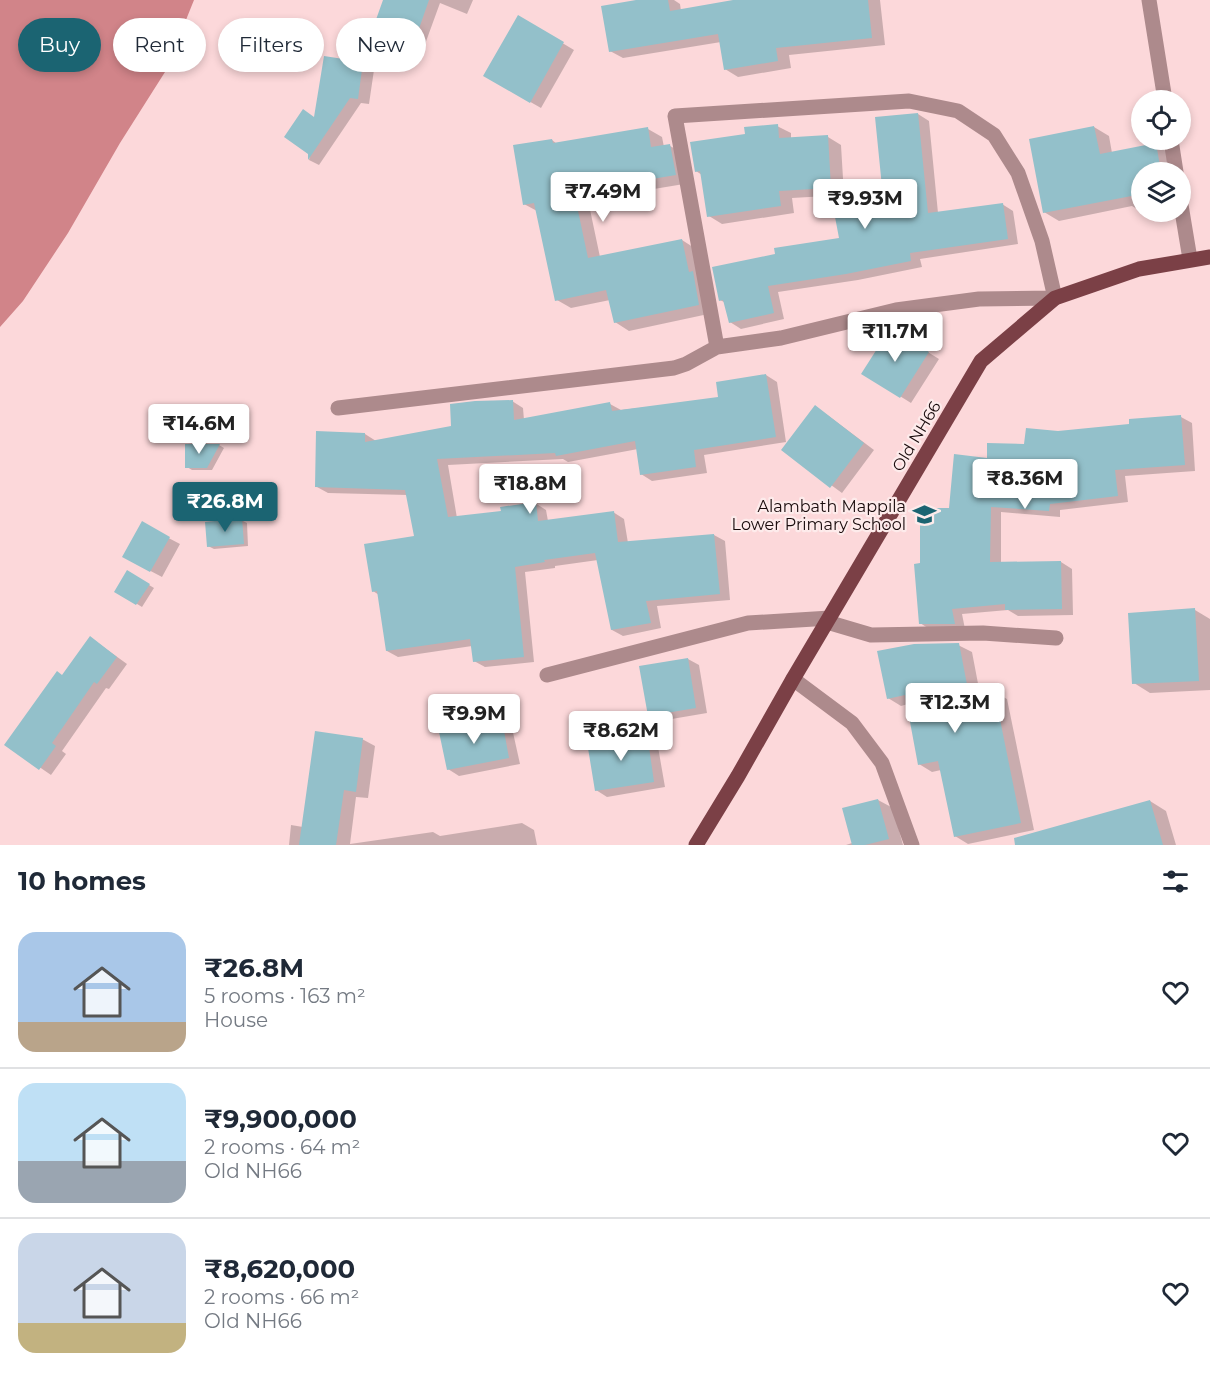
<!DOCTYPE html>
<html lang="en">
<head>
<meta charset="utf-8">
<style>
  :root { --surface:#fff; --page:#f6f6f7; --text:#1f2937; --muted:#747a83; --line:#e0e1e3; --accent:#1b6472 }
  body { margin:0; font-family:Montserrat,sans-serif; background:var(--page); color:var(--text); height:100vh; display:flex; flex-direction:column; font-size:22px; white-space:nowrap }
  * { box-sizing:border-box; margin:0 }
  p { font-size:20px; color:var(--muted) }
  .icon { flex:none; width:33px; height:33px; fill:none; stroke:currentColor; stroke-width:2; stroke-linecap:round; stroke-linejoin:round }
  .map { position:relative; height:845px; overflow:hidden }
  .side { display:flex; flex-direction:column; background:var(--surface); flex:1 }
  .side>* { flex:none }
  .guide { position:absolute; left:18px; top:18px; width:600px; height:54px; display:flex; gap:12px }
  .buttons { position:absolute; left:1131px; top:90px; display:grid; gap:12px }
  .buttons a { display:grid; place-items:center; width:60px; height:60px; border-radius:50%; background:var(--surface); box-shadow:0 3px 9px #0003; font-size:30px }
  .price { position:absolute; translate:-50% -51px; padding:0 14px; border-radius:6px; background:#fff; color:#222; font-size:20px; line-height:39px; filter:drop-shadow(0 2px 3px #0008) }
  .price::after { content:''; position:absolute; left:50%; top:36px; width:18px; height:14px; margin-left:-9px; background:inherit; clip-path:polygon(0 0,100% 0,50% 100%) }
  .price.on { background:var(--accent); color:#fff }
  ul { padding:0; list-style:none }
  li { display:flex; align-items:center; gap:18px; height:150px; padding:0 18px }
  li+li { border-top:2px solid var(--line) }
  li span { display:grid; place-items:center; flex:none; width:168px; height:120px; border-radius:18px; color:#555 }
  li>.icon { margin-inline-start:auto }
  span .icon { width:72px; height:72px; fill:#fffc; stroke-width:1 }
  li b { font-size:26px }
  h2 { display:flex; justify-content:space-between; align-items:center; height:72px; padding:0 18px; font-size:26px }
  .pill { padding:0 21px; border-radius:27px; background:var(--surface); box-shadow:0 3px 9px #0003; font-size:21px; line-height:54px }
  .pill.on { background:var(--accent); color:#fff }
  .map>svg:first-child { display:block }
</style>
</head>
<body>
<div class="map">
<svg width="1210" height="845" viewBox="0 0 1210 845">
  <rect width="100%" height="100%" fill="#fcd8da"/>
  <path fill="#d18489" d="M0,0H194L165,72L120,143L68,233L23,301L0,327Z"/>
  <path fill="#0003" d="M384,0H473L467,14L440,3L424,47L375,27Z
    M645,0H674L680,4L681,11L741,0H880L885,45L789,55L791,68L738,77L725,69L721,42L623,58L610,51Z
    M519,17L574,50L541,108L485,76Z
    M363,63L374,70L369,104L361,103L319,165L309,160L316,119Z
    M918,114L929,121L938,213L1002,204L1013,211L1018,244L920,259L922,267L858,280L778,292L784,319L741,329L730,322L726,303L720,300L841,239L885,208Z
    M777,126L791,133V139L828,137L841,145L844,195L792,198L794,213L722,224L709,216L702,175L696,171L747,135Z
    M1094,127L1109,136L1112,153L1155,145L1170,153L1174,172H1142V212L1132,206L1059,221L1044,212Z
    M648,129L662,137L664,147L670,146L685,154L690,183L588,200L600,257L682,240L696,249L713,313L629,331L615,322L610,300L571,308L557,300L537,211L524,204L552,140L557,144Z
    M902,336L939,359L911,403L863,373Z
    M766,375L777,382L786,442L704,455L707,473L652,481L641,474L638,449L568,462L563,459L448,465L457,518L502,512L535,503L546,510L548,521L613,512L624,519L628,543L714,535L725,541L730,600L657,606L661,628L623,636L612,630L598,560L555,566V568L525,572L534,662L485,667L474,661L472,646L398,657L387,651L379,595L373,591L415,537L407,495L328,493L317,487L365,434L376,441L453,427L512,401L523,408L524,420L610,404L621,410L720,399Z
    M826,414L874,450L842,493L783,450Z
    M1181,417L1192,423L1195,471L1125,476L1128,502L1060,510V517L1001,512V563L1061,562L1072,569L1073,615L1018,616L1008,610L962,614L965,629L931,630L920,623L922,565L951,509L988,459L1058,432L1131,425Z
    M187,445H219L224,448L212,470H192L187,467Z
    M241,520L247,523L248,546L214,549L208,546Z
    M142,524L180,544L162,577L124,557Z
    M128,572L154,588L142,607L116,591Z
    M1195,610L1210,619V690L1150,693L1134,683Z
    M91,638L127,664L109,689L106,688L62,751L66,754L51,775L6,744L63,676Z
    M958,645L972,652L980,694L994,692L1007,699L1034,830L968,844L955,836L941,770L932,772L919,764L908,704L901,706L888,698Z
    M688,659L699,665L707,713L660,721L649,715Z
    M501,722L512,728L520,764L459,776L448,769Z
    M646,735L657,741L665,787L607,797L596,790Z
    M362,739L375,746L368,798L356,797L350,844L433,832L440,836L522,823L534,830L537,845H289L291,825L303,827Z
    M878,800L893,808L903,845H846L852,843Z
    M1150,801L1166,811L1176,845H1059Z"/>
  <path fill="#93c0ca" d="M383,0H429L414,43L373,28Z
    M636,0H668L670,11L733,0H868L872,38L776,48L778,61L724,70L718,34L609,52L601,6Z
    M518,15L564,42L530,103L483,76Z
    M324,56L363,62L358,99L350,98L308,160V154L284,137L303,109L314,117Z
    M918,113L928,213L1003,203L1008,239L910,253L911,261L846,274L768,286L774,313L729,323L723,300L719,301L712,267L775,254L774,248L839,238L835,217L884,207L875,117Z
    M778,124L779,138L828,135L831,188L779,191L781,206L707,217L700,171L695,172L690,142L745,134L744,127Z
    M1094,126L1100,154L1156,143L1161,172H1142V194L1043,213L1029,139Z
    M648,127L651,147L670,144L676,175L574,192L588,258L682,239L689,272L693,271L699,305L614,323L606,290L555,301L534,203L523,205L513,145L552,139L553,143Z
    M891,327L929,352L900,398L861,374Z
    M766,374L776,437L694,450L696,467L640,475L635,441L556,456L555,453L437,459L448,517L501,511L500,507L536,502L538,521L614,511L618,542L714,534L720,594L646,601L651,623L611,630L595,553L544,560L545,562L515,567L524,657L473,662L470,639L386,651L377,591L372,592L364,544L414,536L405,490L315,487L316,431L365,433V442L451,426L450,404L475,401L513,400L514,420L610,402L612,411L718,397L716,382Z
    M815,405L864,443L830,488L781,450Z
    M1181,415L1185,465L1115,470L1118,496L1050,504L1049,511L991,507L990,562L1061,561L1062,609L1005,610V604L952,609L955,624H919L914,564L920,563V508H949L954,454L987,458V443L1024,444L1026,428L1058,431L1129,424V419Z
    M185,444H220L207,468H185Z
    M242,518L244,544L207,547L205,522Z
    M142,521L170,537L150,572L122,557Z
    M127,570L150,584L136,605L114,592Z
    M1195,608L1199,681L1132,684L1128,613Z
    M90,636L117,657L97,684L94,682L52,743L56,746L39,770L4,745L57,671L62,675Z
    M959,643L969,695L994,690L1021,823L954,837L938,761L918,765L905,695L887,699L877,651L914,644Z
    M688,658L696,708L648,716L639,666Z
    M502,720L509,758L447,770L439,732Z
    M315,731L363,738L356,792L344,790L336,845H299Z
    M647,733L654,782L595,791L587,742Z
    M878,799L889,839L865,845H852L842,808Z
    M1150,800L1163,845H1015L1014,838Z"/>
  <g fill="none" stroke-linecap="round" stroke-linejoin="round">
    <path stroke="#ad8a8c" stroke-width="15" d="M1149,0L1165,100
      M1171,140L1176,172
      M1180,199L1190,259
      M338,408L674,368L686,364L717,347L781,338L896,310L979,299L1055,298L1042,241L1018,173L994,135L958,111L909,101L675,116L717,347
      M827,622L871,635L983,633L1056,638
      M547,675L748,623L830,618
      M793,679L852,723L882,763L912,845"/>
    <path stroke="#7b4046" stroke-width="15" d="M696,845L738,776L793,679L981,361L1055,298L1139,269L1210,257"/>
  </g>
  <defs>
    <symbol id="school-bare" viewBox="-9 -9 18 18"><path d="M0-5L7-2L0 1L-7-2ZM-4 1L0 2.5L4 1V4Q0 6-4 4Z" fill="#1b6472" stroke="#fdebeb" stroke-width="2.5" paint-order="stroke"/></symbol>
  </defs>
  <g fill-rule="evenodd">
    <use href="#school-bare" x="908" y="498" width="33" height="33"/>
  </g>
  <g text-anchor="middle" stroke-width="4.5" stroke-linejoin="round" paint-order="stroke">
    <g font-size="16" fill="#180a0b" stroke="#fdebeb">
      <text transform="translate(916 436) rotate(-59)" y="6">Old NH66</text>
    </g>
    <g font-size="16" fill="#180a0b" stroke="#fdebeb" text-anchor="end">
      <text x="906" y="512">Alambath Mappila<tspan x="906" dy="18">Lower Primary School</tspan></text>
    </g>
  </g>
</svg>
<div class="buttons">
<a><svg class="icon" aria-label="locate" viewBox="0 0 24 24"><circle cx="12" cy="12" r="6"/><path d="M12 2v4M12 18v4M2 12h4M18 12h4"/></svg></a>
<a><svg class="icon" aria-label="layers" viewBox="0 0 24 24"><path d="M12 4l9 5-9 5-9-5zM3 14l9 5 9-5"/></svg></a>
</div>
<b class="price" style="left:603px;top:223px">₹7.49M</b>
<b class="price" style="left:865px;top:230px">₹9.93M</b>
<b class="price" style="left:895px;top:363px">₹11.7M</b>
<b class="price" style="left:199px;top:455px">₹14.6M</b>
<b class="price" style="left:1025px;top:510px">₹8.36M</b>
<b class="price" style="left:530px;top:515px">₹18.8M</b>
<b class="price on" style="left:225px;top:533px">₹26.8M</b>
<b class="price" style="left:955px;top:734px">₹12.3M</b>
<b class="price" style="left:474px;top:745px">₹9.9M</b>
<b class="price" style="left:621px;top:762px">₹8.62M</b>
<div class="guide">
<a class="pill on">Buy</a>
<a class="pill">Rent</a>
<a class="pill">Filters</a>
<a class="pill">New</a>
</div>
</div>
<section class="side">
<h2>10 homes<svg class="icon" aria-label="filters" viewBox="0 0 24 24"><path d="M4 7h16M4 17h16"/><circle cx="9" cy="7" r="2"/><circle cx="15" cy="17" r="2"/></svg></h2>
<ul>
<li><span style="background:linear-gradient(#a9c7e8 75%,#b9a48a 0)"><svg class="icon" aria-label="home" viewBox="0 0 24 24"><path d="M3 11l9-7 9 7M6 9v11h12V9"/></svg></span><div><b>₹26.8M</b><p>5 rooms · 163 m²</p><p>House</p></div><svg class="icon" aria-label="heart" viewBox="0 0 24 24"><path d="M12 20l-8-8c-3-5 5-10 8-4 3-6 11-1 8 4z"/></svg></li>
<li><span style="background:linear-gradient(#bfe0f5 65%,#9aa5b1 0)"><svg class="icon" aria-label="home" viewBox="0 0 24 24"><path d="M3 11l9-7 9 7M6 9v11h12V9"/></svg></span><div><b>₹9,900,000</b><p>2 rooms · 64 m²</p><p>Old NH66</p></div><svg class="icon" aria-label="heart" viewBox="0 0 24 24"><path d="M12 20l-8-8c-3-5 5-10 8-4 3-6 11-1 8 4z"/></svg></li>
<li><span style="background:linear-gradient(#c9d6e8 75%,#c2b280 0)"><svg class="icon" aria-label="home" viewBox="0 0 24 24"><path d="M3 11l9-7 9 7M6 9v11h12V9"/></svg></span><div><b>₹8,620,000</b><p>2 rooms · 66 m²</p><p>Old NH66</p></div><svg class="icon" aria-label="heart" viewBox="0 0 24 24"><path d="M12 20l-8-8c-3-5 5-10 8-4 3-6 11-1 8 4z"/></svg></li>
</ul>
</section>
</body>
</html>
